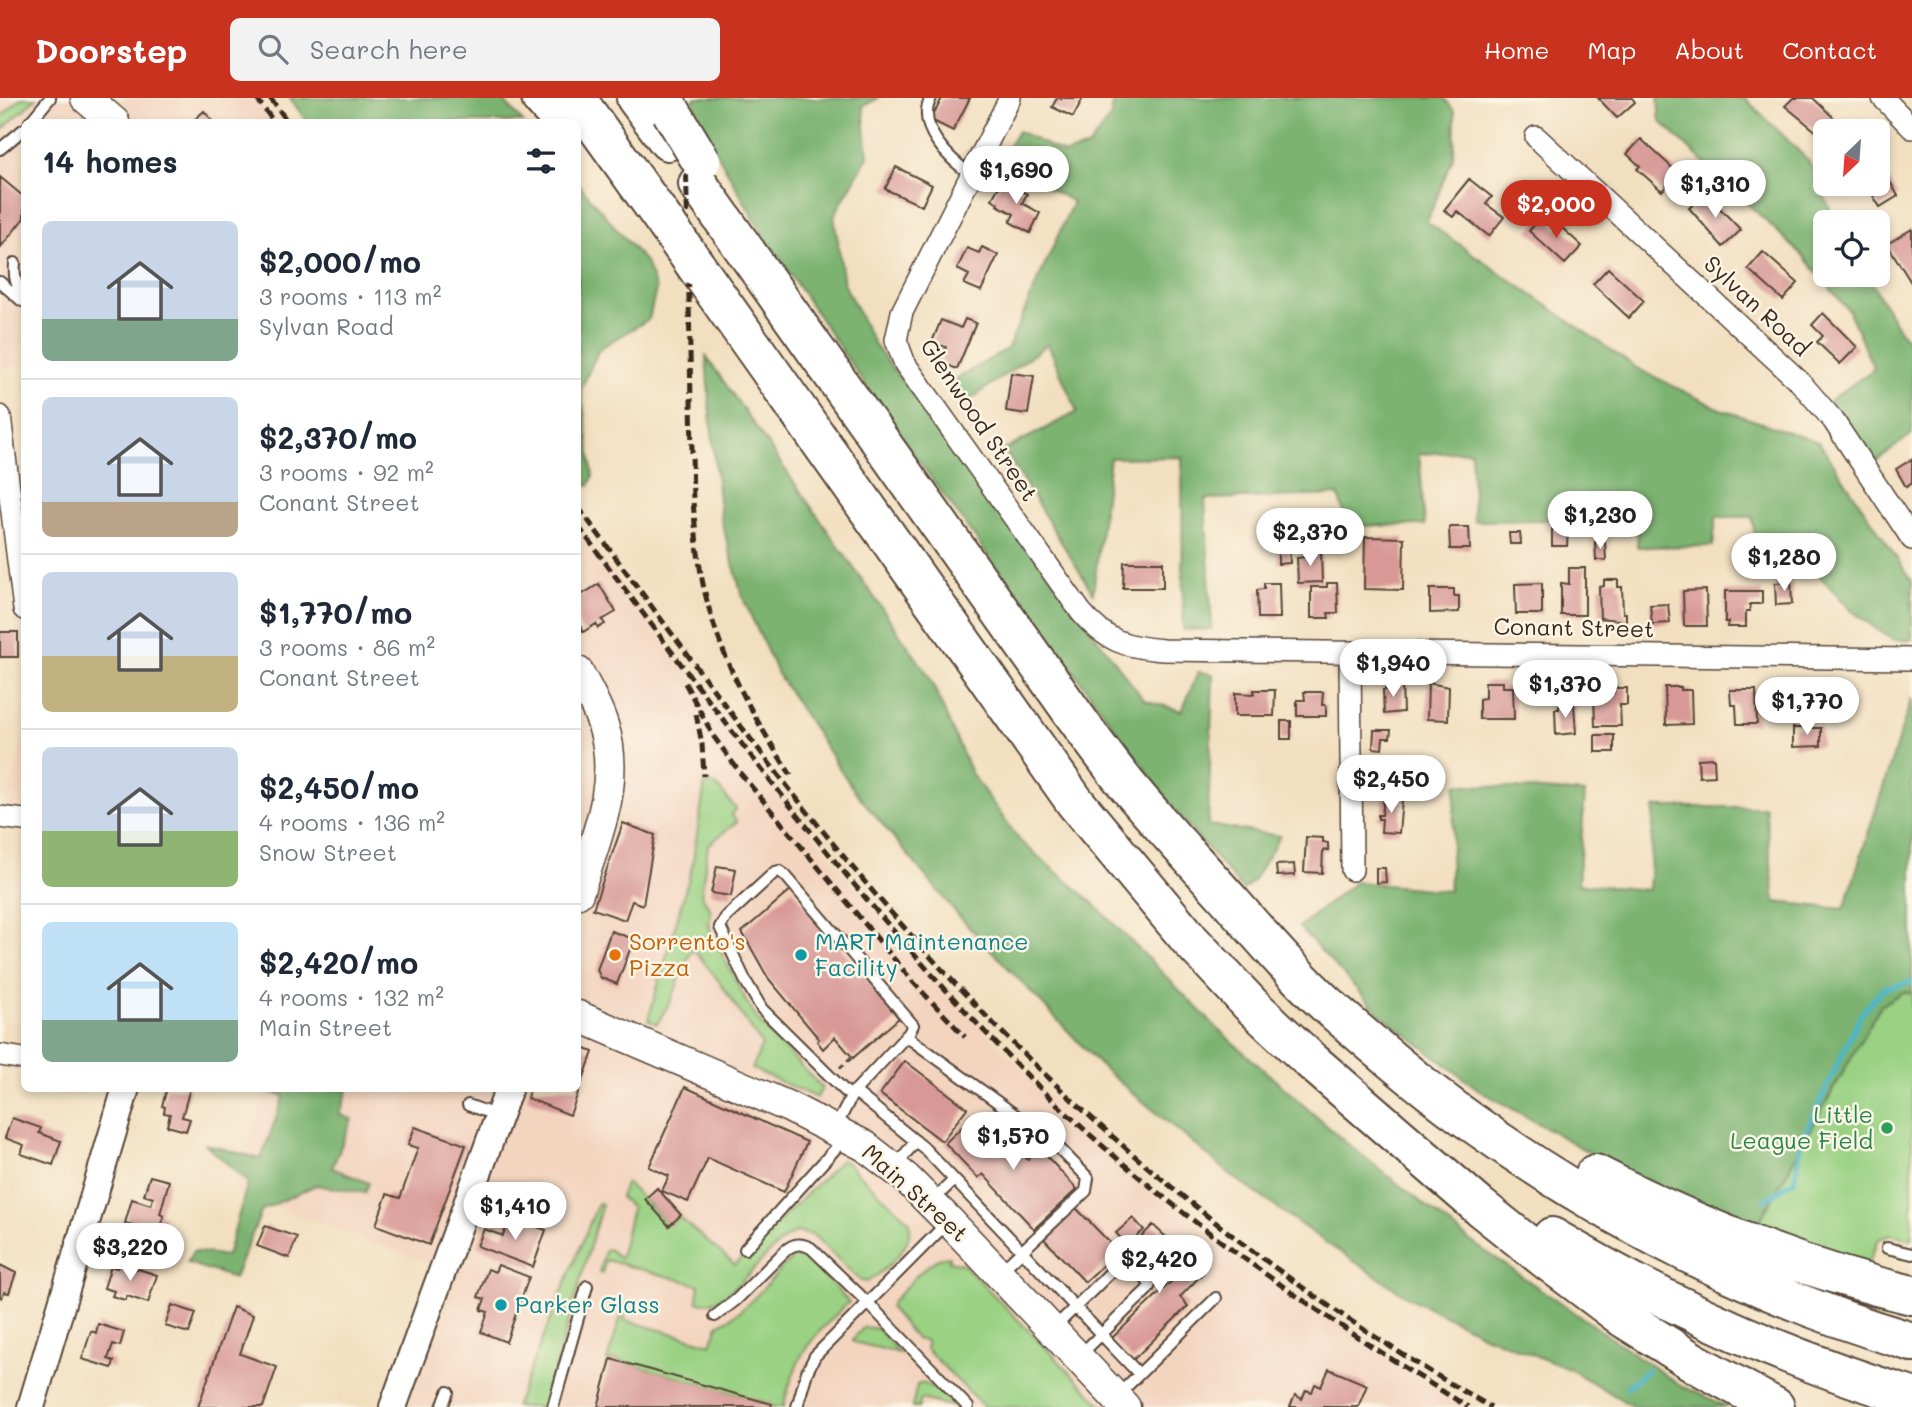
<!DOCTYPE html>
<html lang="en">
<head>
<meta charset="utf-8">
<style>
  :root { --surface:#fff; --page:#f2f2f3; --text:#1f2937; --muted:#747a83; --line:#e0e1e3; --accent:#c8321e }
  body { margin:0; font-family:Mali,sans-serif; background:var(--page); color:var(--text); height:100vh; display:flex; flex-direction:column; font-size:26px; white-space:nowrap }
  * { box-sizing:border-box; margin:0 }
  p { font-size:23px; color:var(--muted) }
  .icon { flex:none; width:38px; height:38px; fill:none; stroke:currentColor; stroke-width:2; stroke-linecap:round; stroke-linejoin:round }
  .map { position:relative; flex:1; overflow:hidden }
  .details { position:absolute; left:21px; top:21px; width:560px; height:973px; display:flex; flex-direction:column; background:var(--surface); border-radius:10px; box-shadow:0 4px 10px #0003 }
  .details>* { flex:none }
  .needle { width:46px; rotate:205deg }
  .fabs { position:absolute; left:1813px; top:21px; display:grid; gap:14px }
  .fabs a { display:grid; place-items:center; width:77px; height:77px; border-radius:10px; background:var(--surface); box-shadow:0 4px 10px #0003; font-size:35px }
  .price { position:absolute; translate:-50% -60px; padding:0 16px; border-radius:24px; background:#fff; color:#222; font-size:23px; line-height:46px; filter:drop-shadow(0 2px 4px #0008) }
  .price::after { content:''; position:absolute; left:50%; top:42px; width:21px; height:16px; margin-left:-10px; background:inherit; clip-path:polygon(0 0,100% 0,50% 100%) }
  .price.current { background:var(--accent); color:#fff }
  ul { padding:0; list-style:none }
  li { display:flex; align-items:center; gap:21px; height:175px; padding:0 21px }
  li+li { border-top:2px solid var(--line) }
  li span { display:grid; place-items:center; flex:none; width:196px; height:140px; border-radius:10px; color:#555 }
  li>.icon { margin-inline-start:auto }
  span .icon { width:84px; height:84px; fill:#fffc; stroke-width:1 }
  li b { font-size:30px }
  h2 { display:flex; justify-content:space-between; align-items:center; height:84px; padding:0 21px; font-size:30px }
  header { display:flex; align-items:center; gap:42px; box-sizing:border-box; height:98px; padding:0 35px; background:var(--accent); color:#fff }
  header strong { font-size:33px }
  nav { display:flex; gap:38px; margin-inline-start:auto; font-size:24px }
  .search { width:490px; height:63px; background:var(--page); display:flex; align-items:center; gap:18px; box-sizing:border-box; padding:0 24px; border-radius:10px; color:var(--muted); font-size:26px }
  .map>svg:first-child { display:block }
</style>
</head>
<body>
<header>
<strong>Doorstep</strong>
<div class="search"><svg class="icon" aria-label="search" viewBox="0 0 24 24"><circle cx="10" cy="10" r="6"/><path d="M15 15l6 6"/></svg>Search here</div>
<nav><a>Home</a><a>Map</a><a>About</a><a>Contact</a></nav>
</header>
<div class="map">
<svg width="1912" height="1309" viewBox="0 0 1912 1309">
  <rect width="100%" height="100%" fill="#fcf5e5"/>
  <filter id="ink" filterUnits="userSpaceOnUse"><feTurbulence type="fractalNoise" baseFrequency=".0143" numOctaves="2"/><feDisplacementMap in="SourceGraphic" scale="14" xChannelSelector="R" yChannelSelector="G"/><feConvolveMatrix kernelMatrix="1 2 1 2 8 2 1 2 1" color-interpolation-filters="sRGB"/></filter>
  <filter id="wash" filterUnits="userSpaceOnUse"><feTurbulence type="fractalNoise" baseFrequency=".00686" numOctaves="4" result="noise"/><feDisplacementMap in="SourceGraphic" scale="28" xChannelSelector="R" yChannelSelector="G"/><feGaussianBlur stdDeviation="1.57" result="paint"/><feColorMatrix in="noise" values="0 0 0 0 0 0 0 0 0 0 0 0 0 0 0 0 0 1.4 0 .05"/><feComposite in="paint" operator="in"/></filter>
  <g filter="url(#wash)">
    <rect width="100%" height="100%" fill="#f2dfc0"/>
    <path fill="#f3d4bf" d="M0,0H256L274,24H24V268L0,270Z
      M578,428L739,643L844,776L956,903L1034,984L1158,1095L1225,1146L1292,1196L1468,1309H393L443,1171L232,1092L261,1006L269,991L578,990Z
      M24,639V722L3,720Z"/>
    <path fill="#9ad183" stroke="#6a7e50" stroke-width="2" d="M21,0H36L0,34V20Z
      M705,685L716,687L736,711L731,716L737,724L708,747L701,797L711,812L709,826L711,834L746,903L760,925L822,990L817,1000L752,971L762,947L718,882L694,852L690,855L671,902L657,926L648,922L692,769Z
      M1903,894L1912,895V1142L1890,1136L1879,1141L1868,1166L1759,1124L1880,908Z
      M841,1062L846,1064L910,1124C913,1150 887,1171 867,1184L861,1183L813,1137L797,1134C769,1143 726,1218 697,1203L699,1187L606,1162L602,1176L599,1175L605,1152L609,1151L620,1160L632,1110L620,1099L626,1084L669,1127L679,1119L735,1167Z
      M598,1105L602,1106L544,1309H515Z
      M798,1155L804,1157L849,1204C808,1244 798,1252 783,1309H771V1306L612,1261L611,1264L607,1263L625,1205L627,1207L624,1222L711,1246L718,1227C752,1210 770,1179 798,1155Z
      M949,1158V1163L963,1166L1104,1309H985L979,1304L926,1251V1244L923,1241L917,1242L890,1210L892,1204C907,1189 927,1160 949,1158Z
      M864,1229L878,1231L899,1255L853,1244V1241Z
      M922,1285L936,1291L954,1309L921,1301L919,1309H912L917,1287Z"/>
    <path fill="#7bb371" stroke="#5b6e48" stroke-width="2" d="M290,0H501L523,24H307Z
      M694,0H879L863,8L868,58L834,118L844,186L874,246L1144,602L1182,613L1198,574L1213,576L1208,727L1280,738L1253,783L1243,792L1175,712L893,328L762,135L694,14Z
      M1114,0H1444L1455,14L1454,57L1427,124L1638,271L1720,311L1819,344L1912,483V542H1892L1852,513L1818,476L1759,467L1752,419H1716L1713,448L1637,449L1638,421L1474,423L1471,353L1419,356L1425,427L1348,428L1338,397L1205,401L1212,531L1183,532L1182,359L1110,360L1093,495L1004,352L1077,314L1048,246L964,306L950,285L1008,250L1073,104L1000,63L1018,33L1065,56L1088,49L1111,18Z
      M1658,0H1745L1808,62L1836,124H1825V177H1867L1902,236L1912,249V336L1876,363L1829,303L1874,271L1849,213L1803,158L1660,23Z
      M578,86L646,165L656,191L649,221L599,251L581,291L593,378L589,388L578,381Z
      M706,258L929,578L971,675L1020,743L1093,805L1222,935L1344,1043L1469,1142L1678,1286L1728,1309H1634L1571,1272L1484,1237L1408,1199L1325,1144L1235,1080L1104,971L958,817L853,691L777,575L742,498L721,421L710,315Z
      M1912,599V895L1903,894L1880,908L1759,1124L1684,1102L1608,1065L1479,992L1380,916L1299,829L1355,784L1449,793L1456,686L1585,695L1578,786L1649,792L1654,709H1765L1775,804L1844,811Z
      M260,991H348L340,1017L352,1021L332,1070L369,1085L365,1095L316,1087L262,1112L234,1180L187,1165L193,1153L227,1158L248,1084L205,1046L261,1061L284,998Z"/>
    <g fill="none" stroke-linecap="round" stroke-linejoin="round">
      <path stroke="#4bb6c8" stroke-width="5" d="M1765,1102L1794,1083L1802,1043L1861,916L1884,890L1912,884
        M1627,1289L1647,1273"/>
    </g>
    <g id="blocks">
      <path fill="#d89996" d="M942,0H970L953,33L931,22Z
        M1057,0H1083L1073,19L1052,9Z
        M1598,0H1632L1635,4L1617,20Z
        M1793,0H1813L1838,24L1829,33H1825L1823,39L1785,8Z
        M204,13L214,24H192Z
        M1641,41L1678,75L1662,93L1637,71L1640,68L1627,56Z
        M1878,62L1898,98L1880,109L1866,86H1878Z
        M896,69L932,87L922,108L885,91Z
        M0,79L24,99V120L0,150Z
        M1469,81L1492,99L1486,106L1504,119L1489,138L1457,113L1453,119L1444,112Z
        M1002,83L1027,96L1022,105L1040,115L1030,135L1010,124L1014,116L997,107L998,105L992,101Z
        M1705,95L1741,132L1723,149L1689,110L1695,105L1692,103L1697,98L1700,101Z
        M1543,117L1558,132L1561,129L1582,148L1565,166L1529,133Z
        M1912,131V186L1887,146Z
        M982,149L998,157L981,193L964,186L969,177L957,171L967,150L979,155Z
        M1763,154L1798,185L1783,202L1748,171Z
        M1608,170L1644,203L1629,220L1593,186Z
        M1823,215L1857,249L1840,266L1817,244L1823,238L1812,227Z
        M965,221L976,225L957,271L940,264L946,249L932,244L941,222L961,230Z
        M1011,275L1034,278L1028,316L1006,313Z
        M1912,361V385L1906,389L1896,371Z
        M1281,428H1290V439L1282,440Z
        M1449,429H1469L1470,451H1450Z
        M1552,431L1568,432L1567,448H1552Z
        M1509,435H1520L1521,446H1510Z
        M1365,439L1404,440L1403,492L1364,491Z
        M1595,444H1605L1606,462H1596Z
        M1278,448H1289L1290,465L1278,466Z
        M1321,453L1322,484L1298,485L1297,460L1306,459L1305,454Z
        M1124,464H1163V490H1123Z
        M1569,470H1585V517H1561V485L1569,486Z
        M1604,482H1618V489H1622L1623,515H1626V523L1600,520L1599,489L1604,488Z
        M1791,484L1792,506L1776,507L1775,485Z
        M1264,485H1279L1280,520H1258L1257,492L1264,491Z
        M1327,485H1337L1338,515H1328L1329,520H1311V489H1327Z
        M1542,485V516H1516L1515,486Z
        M599,486L616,514L602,522L605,526L598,530L596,526L583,534L578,524V499Z
        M1430,491H1454V498H1459V514L1430,515Z
        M1706,492L1707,528H1684L1683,493Z
        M1725,493H1762V506H1750V513H1746V529H1727L1728,524H1725Z
        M1668,506L1670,525L1652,526L1650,507Z
        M0,534H18V559H0Z
        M1485,584H1503V589H1513L1514,621H1479V601L1485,600Z
        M1428,585L1449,589L1448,622L1427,621Z
        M1402,586L1403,614L1384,616L1383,592H1386V587Z
        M1665,589H1681V592H1691L1692,626L1666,627Z
        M1614,590H1627V607H1620L1621,628H1595L1594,595H1614Z
        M1803,591H1828V623H1803L1800,605H1803Z
        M1254,592H1275L1274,618H1235V595L1254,596Z
        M1730,592H1756L1757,626H1737L1736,607H1731Z
        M1304,594H1323L1322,607H1326V618H1297V602H1305Z
        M1574,606L1576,635L1556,637L1555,611H1559V607Z
        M1281,623H1291V641H1281Z
        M1793,630H1821V648L1793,649Z
        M1374,632H1391L1390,640H1383L1382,651L1373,650Z
        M1595,637H1614V654H1595Z
        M1714,660L1715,678L1699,679L1698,661Z
        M1437,667L1438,679L1424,680L1423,668Z
        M1384,699L1402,701L1399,735L1381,734L1382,721H1378V717H1382Z
        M623,725L655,737L643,807L632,803L625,822L593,811Z
        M1306,739L1323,740V744L1328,745V752H1323L1322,775L1304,774Z
        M1294,766L1295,777L1277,778L1276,767Z
        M717,768L736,771L731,798L711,795Z
        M1376,770H1385L1386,784L1376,785Z
        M792,791L899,920L853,960L835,939L823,951L817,943L819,941L768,880L742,834Z
        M611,833L634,841L617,886L601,880L597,872Z
        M578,948L593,954L570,1017L527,1000L530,990H578Z
        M905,963L967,1010L942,1043L880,996Z
        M685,989L807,1044L784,1094L708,1060L688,1104L662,1093L669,1078L649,1069Z
        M167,990H190L182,1019L190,1021L186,1033L167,1028L170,1016L164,1015L165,1009L162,1008Z
        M974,1018L1006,1048L1011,1043L1028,1062L1040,1051L1077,1091L1034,1131L983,1076L978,1080L945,1045Z
        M12,1020L41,1030L39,1035L61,1043L53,1067L21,1056L24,1047L5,1040Z
        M415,1029L466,1047L429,1147L376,1127L387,1096L400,1100L418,1050L408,1047Z
        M150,1078L169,1083L160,1116L164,1118L161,1129L154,1127L153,1133L125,1125L132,1101L151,1107L153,1100L144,1097Z
        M657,1090L681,1117L669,1128L645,1101Z
        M1076,1110L1118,1153L1085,1184L1044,1141Z
        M510,1119L546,1132L533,1169L477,1148L484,1131L503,1138Z
        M1133,1120L1144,1132L1127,1147L1116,1135Z
        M1153,1127L1204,1174L1180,1199L1188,1208L1133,1262L1112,1240L1177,1178L1174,1174L1170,1177L1137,1143Z
        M265,1128L297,1139L289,1160L257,1148Z
        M119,1165L157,1177L148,1205L127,1198L125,1202L112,1198L114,1193L104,1190L111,1168L117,1170Z
        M0,1167L16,1175L9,1195L4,1194L2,1200L0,1199Z
        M498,1167L529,1179L506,1244L481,1234L488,1214L481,1212L485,1201L478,1199L488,1171L495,1174Z
        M172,1207L196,1215L189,1235L165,1228Z
        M233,1209L253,1217L240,1256L277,1269L263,1309H198Z
        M98,1226L124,1234L120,1248L113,1246L108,1261L114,1263L112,1270L82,1261L91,1233L96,1235Z
        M611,1261L772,1306L771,1309H598Z
        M1329,1271L1367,1287L1358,1309H1290L1295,1297L1302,1301L1306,1292L1312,1294L1315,1286L1321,1289Z"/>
    </g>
  </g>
  <g filter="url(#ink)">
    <use href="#blocks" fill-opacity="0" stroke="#564536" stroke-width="2"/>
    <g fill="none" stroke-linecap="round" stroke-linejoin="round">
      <defs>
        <path id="service" d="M931,0C915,29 950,62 972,77
          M30,24L50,0
          M0,51L24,31
          M15,165C14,179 15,186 24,197
          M0,184L22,203
          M906,938L1054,1045L1088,1080L1086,1093L1001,1173
          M854,993L924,1050L1139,1276
          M468,1007L498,1018
          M835,1031L853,995L909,935L913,927L785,777L779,773L775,774L726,819L720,829L745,882L762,911L850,998
          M895,1068L916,1043
          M931,1104L954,1082
          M1887,1150L1912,1156
          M745,1151L845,1040
          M715,1218L736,1202L786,1152C795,1145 801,1145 811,1150L867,1204L968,1309
          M1054,1230L1119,1166L1125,1164C1135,1169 1145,1177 1150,1187L1147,1192L1079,1258
          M1118,1297L1216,1200
          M442,1309L448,1294
          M553,1309L587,1188
          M797,1309L807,1274L815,1258L947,1125"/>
        <path id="minor" d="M1010,0L902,214L896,242L905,266L1081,514C1105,543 1126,549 1163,552L1912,561
          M1883,0L1912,30
          M1536,39L1800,284L1833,322L1912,441
          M0,318L24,511
          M1350,554L1352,772
          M0,719L24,722
          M0,957L24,961"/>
        <path id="tertiary" d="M31,1309L126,990
          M393,1309L509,990"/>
        <path id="secondary" d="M86,0L114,24
          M578,574C587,591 597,608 603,627C622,684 595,743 578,795
          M578,918L789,1009L865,1048L906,1080L949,1123L1125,1309"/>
        <path id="motorway" d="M541,0L563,24
          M576,0L667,127
          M636,0L668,43
          M698,86L1072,614C1090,639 1108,664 1127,687C1160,727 1196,765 1231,804C1261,838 1292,875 1326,906C1372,946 1418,986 1467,1021C1602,1118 1753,1197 1912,1244
          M696,168L1075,704L1190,842L1251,907L1310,962L1480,1109L1548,1163L1625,1221L1695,1265L1775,1309
          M1595,1076C1696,1128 1801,1171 1912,1197
          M1552,1139C1665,1206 1786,1261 1912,1299"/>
      </defs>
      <use href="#service" stroke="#564536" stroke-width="14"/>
      <use href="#minor" stroke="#564536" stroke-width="24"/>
      <use href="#tertiary" stroke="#564536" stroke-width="30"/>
      <use href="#secondary" stroke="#564536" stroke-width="33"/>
      <use href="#motorway" stroke="#564536" stroke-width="42"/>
      <path stroke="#564536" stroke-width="3.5" stroke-dasharray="5 5" stroke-linecap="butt" d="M840,970L852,959"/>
      <use href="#service" stroke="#fff" stroke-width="10"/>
      <use href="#minor" stroke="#fff" stroke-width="21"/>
      <use href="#tertiary" stroke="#fff" stroke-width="26"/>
      <use href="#secondary" stroke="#fff" stroke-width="30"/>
      <use href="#motorway" stroke="#fff" stroke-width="38"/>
      <path stroke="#3b2a1e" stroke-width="5" stroke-dasharray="10 5" stroke-linecap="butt" d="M256,0L274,24
        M270,0L288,24
        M685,0L693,404C696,436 698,468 706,499C722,564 754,621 791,677
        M578,409C679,544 777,683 888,811C1059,1009 1262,1180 1491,1309
        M578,428C721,620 862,813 1032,982C1162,1111 1314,1214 1468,1309
        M685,585L714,639L741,676L914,885L965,939
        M696,616L702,646L704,678"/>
      <defs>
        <path id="motorway-bridge" d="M671,13L701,63
          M667,127L696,168"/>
      </defs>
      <use href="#motorway-bridge" stroke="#564536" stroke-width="42" stroke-linecap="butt"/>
      <use href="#motorway-bridge" stroke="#fff" stroke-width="38"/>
    </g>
  </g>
  <circle fill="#e8710a" stroke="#fcf5e5" stroke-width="2.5" cx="615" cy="857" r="7"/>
  <g fill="#0f9aa8" stroke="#fcf5e5" stroke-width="2.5">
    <circle cx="801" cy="857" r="7"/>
    <circle cx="501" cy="1207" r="7"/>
  </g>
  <circle fill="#2e9e5b" stroke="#fcf5e5" stroke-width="2.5" cx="1887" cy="1030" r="7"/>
  <g text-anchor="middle" stroke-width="5" stroke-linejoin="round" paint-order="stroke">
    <g font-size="23" fill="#3b2a1e" stroke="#fcf5e5">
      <text transform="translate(1757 208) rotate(43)" y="8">Sylvan Road</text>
      <text transform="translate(979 322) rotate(56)" y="8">Glenwood Street</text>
      <text transform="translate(1574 530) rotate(1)" y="8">Conant Street</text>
      <text transform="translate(915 1095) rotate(42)" y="8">Main Street</text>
    </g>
    <g font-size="23" fill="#c56008" stroke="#fcf5e5" text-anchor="start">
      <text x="629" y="852">Sorrento's<tspan x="629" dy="26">Pizza</tspan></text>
    </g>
    <g font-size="23" fill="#0d838f" stroke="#fcf5e5" text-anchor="start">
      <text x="815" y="852">MART Maintenance<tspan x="815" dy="26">Facility</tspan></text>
      <text x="515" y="1215">Parker Glass</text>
    </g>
    <g font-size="23" fill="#27864d" stroke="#fcf5e5" text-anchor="end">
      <text x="1873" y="1025">Little<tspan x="1873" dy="26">League Field</tspan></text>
    </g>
  </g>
</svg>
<div class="fabs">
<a><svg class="needle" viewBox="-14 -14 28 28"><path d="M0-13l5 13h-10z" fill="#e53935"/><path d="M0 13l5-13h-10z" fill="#747a83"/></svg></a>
<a><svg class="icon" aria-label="locate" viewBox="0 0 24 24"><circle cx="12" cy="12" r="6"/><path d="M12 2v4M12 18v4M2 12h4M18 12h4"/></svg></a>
</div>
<b class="price" style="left:1016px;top:108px">$1,690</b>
<b class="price" style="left:1715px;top:122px">$1,310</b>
<b class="price current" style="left:1556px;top:142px">$2,000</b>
<b class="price" style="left:1600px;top:453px">$1,230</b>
<b class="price" style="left:1310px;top:470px">$2,370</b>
<b class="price" style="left:1784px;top:495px">$1,280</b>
<b class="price" style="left:1393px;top:601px">$1,940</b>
<b class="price" style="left:1565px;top:622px">$1,370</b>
<b class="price" style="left:1807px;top:639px">$1,770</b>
<b class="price" style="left:1391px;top:717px">$2,450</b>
<b class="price" style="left:1013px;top:1074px">$1,570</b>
<b class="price" style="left:515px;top:1144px">$1,410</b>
<b class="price" style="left:130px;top:1185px">$3,220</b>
<b class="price" style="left:1159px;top:1197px">$2,420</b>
<section class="details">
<h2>14 homes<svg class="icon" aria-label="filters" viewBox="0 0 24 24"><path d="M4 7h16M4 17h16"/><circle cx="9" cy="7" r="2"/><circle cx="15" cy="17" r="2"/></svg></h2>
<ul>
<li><span style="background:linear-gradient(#c9d6e8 70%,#7fa58c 0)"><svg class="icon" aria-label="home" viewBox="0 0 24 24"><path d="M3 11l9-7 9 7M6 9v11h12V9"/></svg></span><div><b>$2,000/mo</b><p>3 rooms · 113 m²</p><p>Sylvan Road</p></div></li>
<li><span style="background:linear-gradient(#c9d6e8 75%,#b9a48a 0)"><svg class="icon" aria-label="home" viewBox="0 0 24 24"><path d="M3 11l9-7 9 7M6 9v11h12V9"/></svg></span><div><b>$2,370/mo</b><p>3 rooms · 92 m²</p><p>Conant Street</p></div></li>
<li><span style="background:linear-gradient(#c9d6e8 60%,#c2b280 0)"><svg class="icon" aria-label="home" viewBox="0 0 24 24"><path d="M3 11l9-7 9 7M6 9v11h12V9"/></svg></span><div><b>$1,770/mo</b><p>3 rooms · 86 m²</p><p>Conant Street</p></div></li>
<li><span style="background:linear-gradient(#c9d6e8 60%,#8fb573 0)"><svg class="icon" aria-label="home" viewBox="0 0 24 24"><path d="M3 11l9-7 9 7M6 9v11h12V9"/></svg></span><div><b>$2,450/mo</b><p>4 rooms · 136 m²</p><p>Snow Street</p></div></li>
<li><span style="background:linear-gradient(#bfe0f5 70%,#7fa58c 0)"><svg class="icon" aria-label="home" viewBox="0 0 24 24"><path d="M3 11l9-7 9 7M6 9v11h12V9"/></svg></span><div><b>$2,420/mo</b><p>4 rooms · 132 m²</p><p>Main Street</p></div></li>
</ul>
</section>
</div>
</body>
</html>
